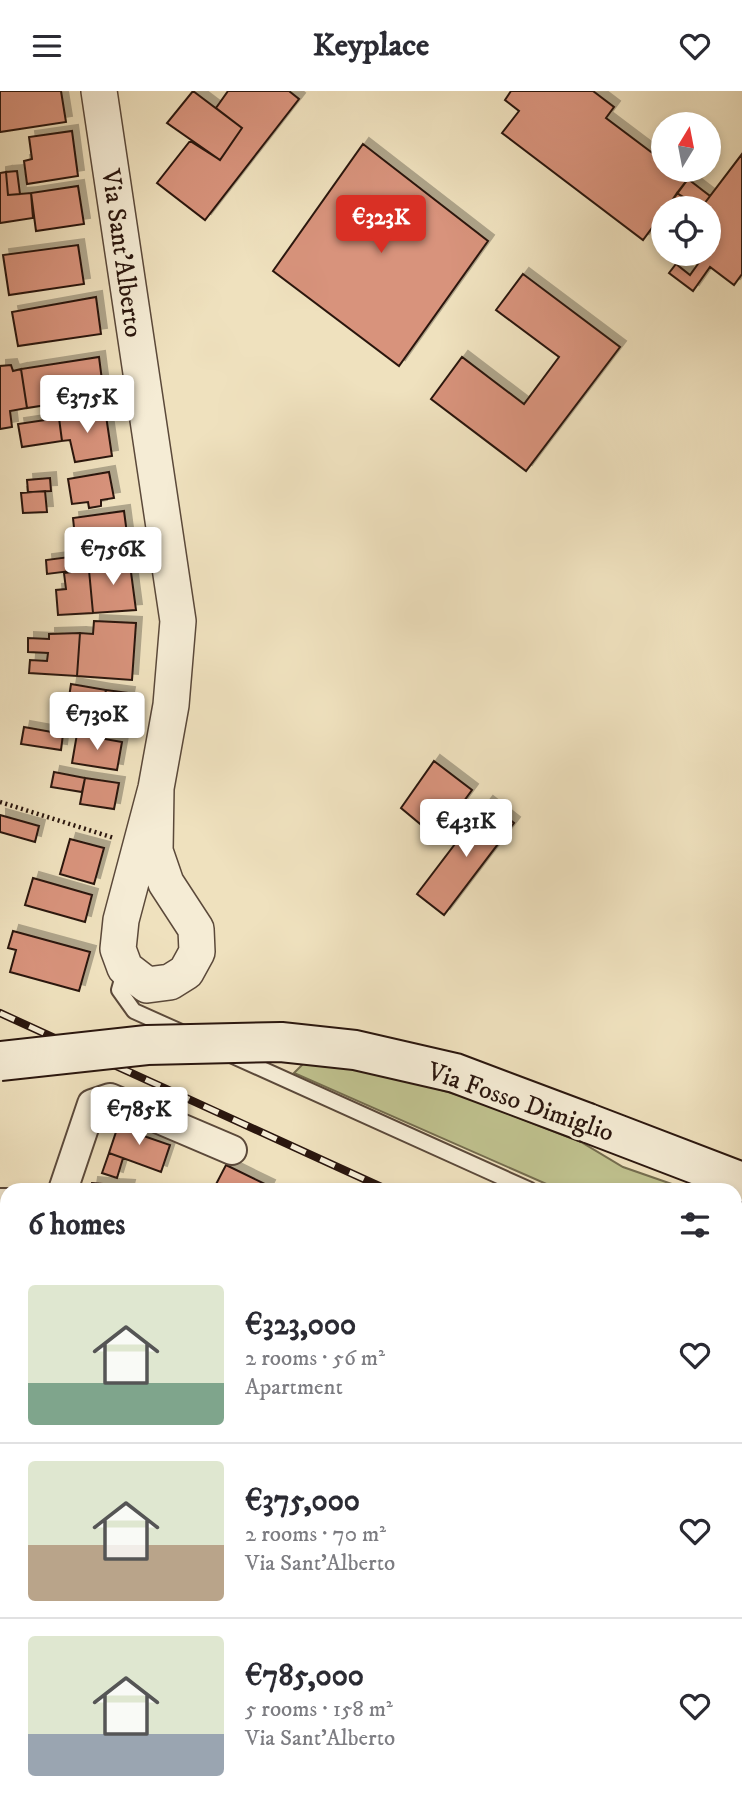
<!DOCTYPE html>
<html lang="en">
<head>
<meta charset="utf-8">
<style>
  :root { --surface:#fff; --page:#f7f7f7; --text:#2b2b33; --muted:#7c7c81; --line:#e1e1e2; --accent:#d93025 }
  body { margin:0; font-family:"IM FELL DW Pica",serif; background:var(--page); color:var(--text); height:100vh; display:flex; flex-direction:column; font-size:26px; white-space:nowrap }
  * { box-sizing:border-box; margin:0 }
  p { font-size:23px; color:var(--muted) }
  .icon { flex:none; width:38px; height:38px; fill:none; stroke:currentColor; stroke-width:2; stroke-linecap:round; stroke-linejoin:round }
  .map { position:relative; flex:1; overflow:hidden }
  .panel { position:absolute; left:0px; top:1092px; width:742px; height:623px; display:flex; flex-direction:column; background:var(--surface); border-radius:21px 21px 0 0; box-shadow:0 4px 10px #0003 }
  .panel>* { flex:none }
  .needle { width:46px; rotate:10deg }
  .fabs { position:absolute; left:651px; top:21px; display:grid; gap:14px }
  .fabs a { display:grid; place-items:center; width:70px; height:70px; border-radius:50%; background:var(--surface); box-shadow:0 4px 10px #0003; font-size:35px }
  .price { position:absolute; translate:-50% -60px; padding:0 16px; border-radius:7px; background:#fff; color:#222; font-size:23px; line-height:46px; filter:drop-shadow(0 2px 4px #0008) }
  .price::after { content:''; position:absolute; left:50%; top:42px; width:21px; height:16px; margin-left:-10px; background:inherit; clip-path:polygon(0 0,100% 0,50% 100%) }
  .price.active { background:var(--accent); color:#fff }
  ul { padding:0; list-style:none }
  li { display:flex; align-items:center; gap:21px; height:175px; padding:0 28px }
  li+li { border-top:2px solid var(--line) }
  li span { display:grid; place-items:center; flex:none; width:196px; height:140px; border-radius:7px; color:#555 }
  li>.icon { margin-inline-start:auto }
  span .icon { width:84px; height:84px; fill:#fffc; stroke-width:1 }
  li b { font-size:30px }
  h2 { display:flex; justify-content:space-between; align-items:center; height:84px; padding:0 28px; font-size:30px }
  header { display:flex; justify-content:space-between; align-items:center; height:91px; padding:0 28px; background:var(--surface); font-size:32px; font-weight:800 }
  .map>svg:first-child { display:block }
</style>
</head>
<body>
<header><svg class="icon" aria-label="menu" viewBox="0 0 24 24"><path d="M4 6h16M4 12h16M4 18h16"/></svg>Keyplace<svg class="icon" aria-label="heart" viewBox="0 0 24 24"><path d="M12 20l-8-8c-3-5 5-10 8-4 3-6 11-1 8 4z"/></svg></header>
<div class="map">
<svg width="742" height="1715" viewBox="0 0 742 1715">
  <defs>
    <filter id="shadow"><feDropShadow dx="6" dy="-6" stdDeviation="0" flood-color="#0004"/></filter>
  </defs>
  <rect width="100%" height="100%" fill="#efe1be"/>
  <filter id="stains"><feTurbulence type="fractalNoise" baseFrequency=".00286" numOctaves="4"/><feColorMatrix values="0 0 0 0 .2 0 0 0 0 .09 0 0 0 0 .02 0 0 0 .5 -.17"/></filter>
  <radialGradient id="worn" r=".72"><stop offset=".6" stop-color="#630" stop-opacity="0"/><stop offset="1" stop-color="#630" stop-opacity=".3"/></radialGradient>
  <path fill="#bfc18e" stroke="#746c4e" stroke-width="2" d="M305,971L380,981L465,1006L581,1051L623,1076L689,1099H560L294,982Z
    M735,1115L742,1117V1179L735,1176Z
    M735,1384L742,1386V1704L732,1715H558L559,1708H735Z"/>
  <path fill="#d8937b" stroke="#2a160e" stroke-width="2" filter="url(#shadow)" d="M0,0H61L66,31L0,41Z
    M193,0L242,37L220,69L167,32Z
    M228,0H289L299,8L205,129L157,92L190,50L220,69L242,37L216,17Z
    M511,0H593L614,16L606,27L663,70V79H675L688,88L643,149L502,42L519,20L505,9Z
    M72,40L78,85L27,93L24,70L32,68L29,46Z
    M363,53L488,150L399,275L273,180Z
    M742,63V183L734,194L710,176L693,200L669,182L676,173L690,184L700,170L691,163H709V117H701Z
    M17,80L20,103L8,104L6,81Z
    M6,81L8,104L31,102L33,127L0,132V82Z
    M688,88L710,105L701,117L677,102Z
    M78,95L84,133L36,140L31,102Z
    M677,102L698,117H667Z
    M78,154L84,193L9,204L3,164Z
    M523,183L620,256L526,380L431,308L462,266L524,313L559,266L496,219Z
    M96,206L101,243L18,255L12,221Z
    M99,266L104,305L27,317L21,278Z
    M11,274L13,280L21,278L27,317L10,320L12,336L0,338V275Z
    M105,318L112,365L75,371L70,349L62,350L59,327Z
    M59,327L62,350L22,356L18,333Z
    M109,381L114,407L101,409V415L89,417L88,411L72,413L68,388Z
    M50,387L51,400L28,401L27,389Z
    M45,400L47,421L23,422L21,402Z
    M124,420L129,458L77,465L73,427Z
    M77,465L79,479L47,483L46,469Z
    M129,466L136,519L93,522L89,479L107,475L106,469Z
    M89,479L93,522L58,524L56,499L66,498L64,482Z
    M94,530L136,532L132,589L77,585L80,542L93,543Z
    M80,542L77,585L29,582L30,569L47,570L48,562L28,561V547L49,548V543Z
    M71,593L106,599L101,619L68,613Z
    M106,599L129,602L122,637L99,635Z
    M24,636L63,643L61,659L21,653Z
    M77,643L122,651L117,679L72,672Z
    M434,670L472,699L437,747L401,717Z
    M54,681L85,687L82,701L51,696Z
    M85,687L119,692L114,718L80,713Z
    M487,711L514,732L444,824L417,803Z
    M0,724L39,735L35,751L0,741Z
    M70,748L104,757L94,793L60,783Z
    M33,787L92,804L85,831L25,814Z
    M13,840L90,861L79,900L10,881L16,859L8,857Z
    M120,1029L140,1035L138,1043L170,1054L161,1081L109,1062Z
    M109,1062L123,1067L117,1087L102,1082Z
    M226,1074L269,1095L267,1099H213Z
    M92,1092L113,1094V1099H91Z
    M113,1094L129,1095L128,1099H113Z"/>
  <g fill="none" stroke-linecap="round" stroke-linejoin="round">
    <defs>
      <path id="service" d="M125,878L119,899L134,920L181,941
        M231,964L530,1099
        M735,1192L742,1195
        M0,1629L7,1630"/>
      <path id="minor" d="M63,1099L92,1013L110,1007L232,1059
        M0,1112H7
        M0,1385L7,1357"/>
      <path id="tertiary" d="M99,0L178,530L171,614L156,697L121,829L118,858L125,877L147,894L170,891L186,881L197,861L196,838L166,792L155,760L156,697"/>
      <path id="secondary" d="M588,1032L742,1091"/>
    </defs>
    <use href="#service" stroke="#5b493a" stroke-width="18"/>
    <use href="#minor" stroke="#5b493a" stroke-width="32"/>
    <use href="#tertiary" stroke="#5b493a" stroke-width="38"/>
    <use href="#secondary" stroke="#2a160e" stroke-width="42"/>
    <path stroke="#2a160e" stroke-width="4.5" stroke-dasharray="2 3.5" stroke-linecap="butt" d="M0,711L114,747
      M0,1231L7,1232
      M0,1301L7,1269
      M735,1370L742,1372"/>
    <use href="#service" stroke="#f5ecd5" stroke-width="14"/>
    <use href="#minor" stroke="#f5ecd5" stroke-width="28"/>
    <use href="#tertiary" stroke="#f5ecd5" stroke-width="35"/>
    <use href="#secondary" stroke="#f5ecd5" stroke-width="38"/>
    <defs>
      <path id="rail" d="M0,922L388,1099
        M0,1181L7,1182
        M0,1198H7
        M735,1255L742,1258
        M735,1310L742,1312
        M735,1330L742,1332"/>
    </defs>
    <use href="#rail" stroke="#2a160e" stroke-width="8"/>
    <use href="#rail" stroke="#f5ecd5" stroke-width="5" stroke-dasharray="16" stroke-linecap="butt"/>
    <defs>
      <path id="secondary-bridge" d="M0,970L147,954L281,951L355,959L455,982L588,1032"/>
    </defs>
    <use href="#secondary-bridge" stroke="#2a160e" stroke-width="42" stroke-linecap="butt"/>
    <use href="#secondary-bridge" stroke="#f5ecd5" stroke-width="38"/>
  </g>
  <g text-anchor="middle" stroke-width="6" stroke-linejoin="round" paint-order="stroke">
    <g font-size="26" fill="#2a160e" stroke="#f5ecd5">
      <text transform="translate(123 162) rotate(82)" y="9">Via Sant'Alberto</text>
      <text transform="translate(521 1010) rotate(19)" y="9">Via Fosso Dimiglio</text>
    </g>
  </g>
  <rect width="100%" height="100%" filter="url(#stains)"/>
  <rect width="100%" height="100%" fill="url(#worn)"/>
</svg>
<div class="fabs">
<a><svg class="needle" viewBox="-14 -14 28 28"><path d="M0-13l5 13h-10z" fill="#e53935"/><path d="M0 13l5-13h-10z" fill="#7c7c81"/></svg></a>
<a><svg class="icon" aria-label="locate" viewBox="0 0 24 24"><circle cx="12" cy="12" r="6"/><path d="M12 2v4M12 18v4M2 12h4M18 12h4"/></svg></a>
</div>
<b class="price active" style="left:381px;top:164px">€323K</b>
<b class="price" style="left:87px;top:344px">€375K</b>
<b class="price" style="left:113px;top:496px">€756K</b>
<b class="price" style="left:97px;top:661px">€730K</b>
<b class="price" style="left:466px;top:768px">€431K</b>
<b class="price" style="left:139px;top:1056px">€785K</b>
<section class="panel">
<h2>6 homes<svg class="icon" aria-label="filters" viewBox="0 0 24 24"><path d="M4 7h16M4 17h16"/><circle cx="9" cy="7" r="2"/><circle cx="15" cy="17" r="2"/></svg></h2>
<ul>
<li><span style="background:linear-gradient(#dfe7d0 70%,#7fa58c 0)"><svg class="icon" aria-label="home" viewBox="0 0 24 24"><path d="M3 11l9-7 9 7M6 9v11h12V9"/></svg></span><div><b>€323,000</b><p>2 rooms · 56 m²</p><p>Apartment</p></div><svg class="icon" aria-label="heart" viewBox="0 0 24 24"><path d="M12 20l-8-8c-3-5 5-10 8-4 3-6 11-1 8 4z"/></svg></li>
<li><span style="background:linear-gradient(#dfe7d0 60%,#b9a48a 0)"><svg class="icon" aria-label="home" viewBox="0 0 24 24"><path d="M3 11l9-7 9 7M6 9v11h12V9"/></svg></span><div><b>€375,000</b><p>2 rooms · 70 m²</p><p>Via Sant'Alberto</p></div><svg class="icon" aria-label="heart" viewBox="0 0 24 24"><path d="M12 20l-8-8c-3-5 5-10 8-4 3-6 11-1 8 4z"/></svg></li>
<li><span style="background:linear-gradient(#dfe7d0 70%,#9aa5b1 0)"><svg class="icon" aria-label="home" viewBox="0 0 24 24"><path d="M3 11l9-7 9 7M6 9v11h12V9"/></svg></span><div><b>€785,000</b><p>5 rooms · 158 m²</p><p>Via Sant'Alberto</p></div><svg class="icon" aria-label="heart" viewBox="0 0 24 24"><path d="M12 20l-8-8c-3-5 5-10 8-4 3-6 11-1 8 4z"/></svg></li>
</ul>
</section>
</div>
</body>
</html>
